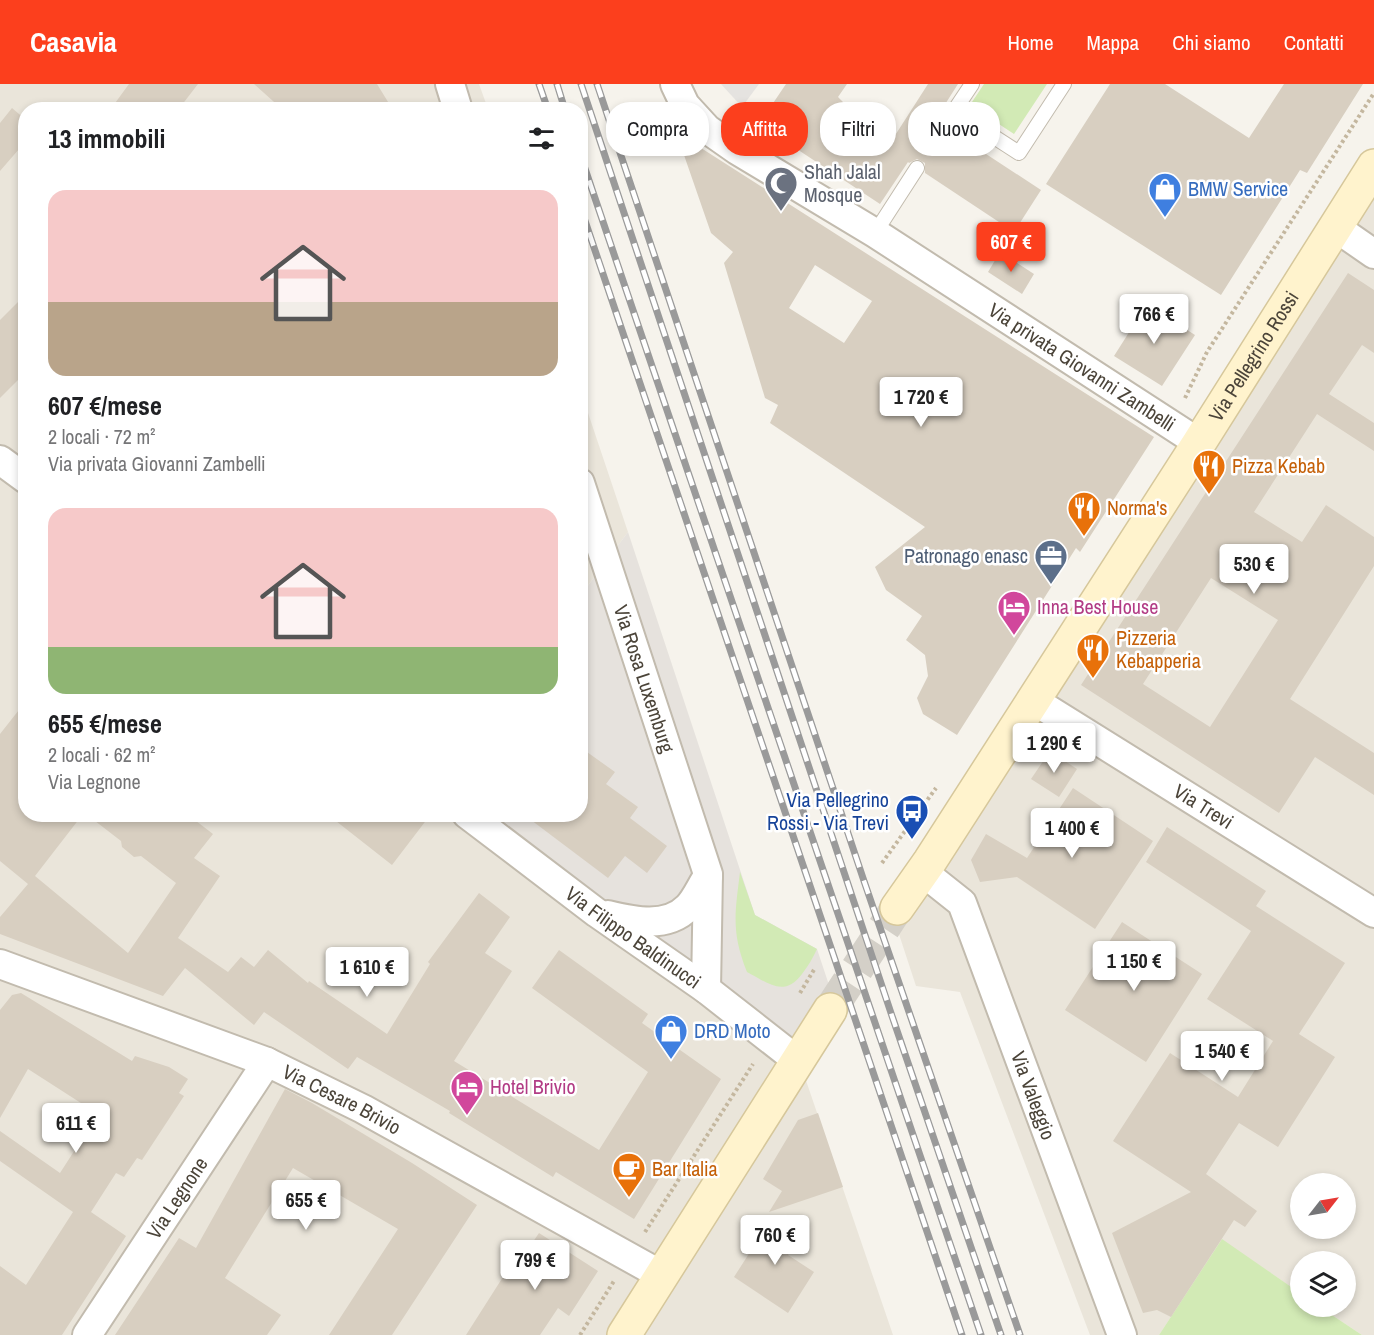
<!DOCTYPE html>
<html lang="it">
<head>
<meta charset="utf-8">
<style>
  :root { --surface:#fff; --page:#f6f6f6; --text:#202124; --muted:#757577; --accent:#fc3f1d }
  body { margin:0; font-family:"Archivo Narrow",sans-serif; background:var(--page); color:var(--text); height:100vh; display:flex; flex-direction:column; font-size:22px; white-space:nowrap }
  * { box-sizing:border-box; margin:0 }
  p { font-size:20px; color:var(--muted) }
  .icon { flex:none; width:33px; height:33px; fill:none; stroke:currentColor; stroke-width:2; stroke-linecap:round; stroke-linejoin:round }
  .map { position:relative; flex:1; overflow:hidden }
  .drawer { position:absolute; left:18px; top:18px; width:570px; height:720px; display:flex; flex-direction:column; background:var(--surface); border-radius:24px; box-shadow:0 3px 9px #0003 }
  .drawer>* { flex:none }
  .guide { position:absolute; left:606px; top:18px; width:570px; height:54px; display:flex; gap:12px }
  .needle { width:39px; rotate:59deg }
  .fabs { position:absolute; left:1290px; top:1089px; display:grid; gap:12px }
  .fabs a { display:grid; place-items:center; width:66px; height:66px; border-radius:50%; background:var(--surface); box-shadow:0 3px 9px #0003; font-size:30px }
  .price { position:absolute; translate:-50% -51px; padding:0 14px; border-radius:6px; background:#fff; color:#222; font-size:20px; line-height:39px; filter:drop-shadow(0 2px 3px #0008) }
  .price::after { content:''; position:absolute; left:50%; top:36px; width:18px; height:14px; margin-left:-9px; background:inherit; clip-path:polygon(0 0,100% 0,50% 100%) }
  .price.selected { background:var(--accent); color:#fff }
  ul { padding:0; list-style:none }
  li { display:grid; align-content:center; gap:12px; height:318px; padding:0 30px }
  li span { display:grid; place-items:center; height:186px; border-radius:18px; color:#555 }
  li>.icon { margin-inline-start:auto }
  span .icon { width:108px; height:108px; fill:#fffc; stroke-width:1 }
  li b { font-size:26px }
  h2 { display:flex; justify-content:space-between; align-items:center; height:72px; padding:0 30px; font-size:26px }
  .tag { padding:0 21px; border-radius:24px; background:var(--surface); box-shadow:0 3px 9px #0003; font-size:21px; line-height:54px }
  .tag.selected { background:var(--accent); color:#fff }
  header { display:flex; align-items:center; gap:36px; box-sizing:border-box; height:84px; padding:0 30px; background:var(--accent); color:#fff }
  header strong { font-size:28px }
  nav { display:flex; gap:33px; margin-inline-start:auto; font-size:21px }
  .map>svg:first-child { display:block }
</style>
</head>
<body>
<header>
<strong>Casavia</strong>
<nav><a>Home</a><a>Mappa</a><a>Chi siamo</a><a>Contatti</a></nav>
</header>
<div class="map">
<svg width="1374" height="1251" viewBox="0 0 1374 1251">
  <rect width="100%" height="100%" fill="#f6f3ec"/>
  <path fill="#eae5da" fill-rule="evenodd" d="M0,0H479L488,25L26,26V730L485,731L797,964L612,1251H0Z
    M1374,88V1251H1362L1320,1223L1346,1222V1178H1300V1209L1222,1156L1159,1251H1090L960,908L916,902L894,835ZM1300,1100H1346V1144H1300Z
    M580,305L628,448L581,511H580Z
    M800,979L893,1251H626Z"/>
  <path fill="#e6e2dd" d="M628,448L755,831L817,865L832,910L797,964L485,731L580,730L581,511Z"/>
  <path fill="#d2eab5" d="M984,0H1047L1014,50L970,21Z
    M740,788L755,831L817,865C813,874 808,882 802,890C784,914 768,899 747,888C731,848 735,829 740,788Z
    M1222,1155L1300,1209V1222L1320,1223L1362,1251H1159Z"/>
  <path fill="#e5e3e0" d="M721,0H759L742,23Z"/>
  <path fill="#d8cfc1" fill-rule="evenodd" d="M129,0H198L178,26H110Z
    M254,0H377L393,26H283Z
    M786,0H847L838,13L844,19L833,32L885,67L928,0H958L935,36L936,46L944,51L951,47L1041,106L1014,148L925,89V79L917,75L909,79L908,78L880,120L759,40Z
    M1110,0H1165L1249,54L1284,0H1363L1307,89L1300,86L1221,211L1046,100Z
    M12,24L26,36V57L0,87V39Z
    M676,48L1154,353L1080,468L1076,464L957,651L923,630L917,614L928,592L925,571L906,556L922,532L886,506L875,483L925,443L770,339L778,321L765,314L724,179L733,168L711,149ZM815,181L872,217L844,259L789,224Z
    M1000,168L1034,190L1022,210L988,188Z
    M1348,189L1374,206V269L1362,261L1329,310L1374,339V367L1317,330L1254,428L1302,458L1326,421L1374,453V482L1290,615L1374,669V711L1315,673L1279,729L1081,601ZM1211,494L1278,536L1210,643L1143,600Z
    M26,210V288L0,314V236Z
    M1147,220L1195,251L1162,302L1114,272Z
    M26,617V730H83L35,792L128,869L176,799L141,772L134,773L122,763L121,757L86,730H187L213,750L194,774L220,792L178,854L228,888L241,873L254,883L268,866L308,899L309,897L387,950L430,880L428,878L479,809L510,833L485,869L512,887L454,977L599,1066L648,988L532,904L559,866L648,930L642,939L721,995L634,1135L556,1088L553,1093L449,1029L450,1027L357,973L348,985L264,928L254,941L185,884L163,912L0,850V833L28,800L0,777V650Z
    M580,663L615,688L606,700L638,723L630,734L667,762L647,789L625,772L608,794L523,730H580Z
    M1050,667L1077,685L1059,713L1031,695Z
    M1073,704L1153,757L1095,845L1017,793L980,798L971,776L986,750L1027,774Z
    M327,730H431L392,781Z
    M1167,743L1266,807L1256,822L1345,879L1299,950L1335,973L1278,1063L1239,1039L1206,1090L1257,1127L1245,1143L1234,1136L1171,1233L1157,1226L1143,1229L1112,1149L1191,1108L1113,1057L1170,969L1238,1013L1273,957L1207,915L1251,847L1146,778Z
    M1122,838L1202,890L1146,978L1065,926Z
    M21,909L132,977L135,972L169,983L188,995L179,1009L184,1012L142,1076L137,1074L124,1093L116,1089L91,1128L126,1152L62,1251H0V1182L26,1201L73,1128L0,1077V1047L60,1089L98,1030L28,985L0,1034V926L12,911Z
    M285,1005L312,1019L412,1079L477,1121L392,1251H329L398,1145L293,1084L225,1194L281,1231L267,1251H115L179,1154L196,1164Z
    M818,1029L843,1103L769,1128L782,1107L763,1095L798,1036Z
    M766,1132L799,1152L788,1171L814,1188L788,1229L734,1193L759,1154L754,1151Z
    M539,1149L598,1187L569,1232L558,1224L540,1251H466L517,1171L522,1174Z"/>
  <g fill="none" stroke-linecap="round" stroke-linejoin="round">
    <path stroke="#d4d0c8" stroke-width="33" stroke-dasharray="33 16" stroke-linecap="butt" d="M830,926L897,824"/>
    <defs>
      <path id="service" d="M954,27L1019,69L1064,0
        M944,42L972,0
        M875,149L917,84"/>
      <g id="minor">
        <path d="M450,0L458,26"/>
        <path id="s1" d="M675,0L685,21L707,45L737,66L875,149L1199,359"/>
        <path d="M1335,143L1374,170"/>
        <path d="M0,376L26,395"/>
        <path id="s2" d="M580,399L708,790L706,905"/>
        <path id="s3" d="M1033,616L1374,829"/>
        <path id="s4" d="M467,730L597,829L706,905L798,977"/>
        <path id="s5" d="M923,788L962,819L1122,1251"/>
        <path d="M608,831C633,837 667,845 688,823C696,815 701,802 708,792"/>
        <path id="s6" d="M0,880L267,978L363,1025L663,1192"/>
        <path id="s7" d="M87,1251L267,978"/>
      </g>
      <g id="secondary">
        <path id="s8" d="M897,824L930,777L1199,359L1374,82"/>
        <path d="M624,1251L830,926"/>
      </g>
    </defs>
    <use href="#service" stroke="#c2bbae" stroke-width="16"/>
    <use href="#minor" stroke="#c2bbae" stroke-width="32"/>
    <use href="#secondary" stroke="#d6c79b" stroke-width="36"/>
    <path stroke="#c4b79f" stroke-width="4" stroke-dasharray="3 3" stroke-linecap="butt" d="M1185,314L1207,268L1374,9
      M882,779L936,704
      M800,909L815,884
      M645,1148L753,980
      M580,1251L614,1197"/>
    <use href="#service" stroke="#fff" stroke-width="14"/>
    <use href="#minor" stroke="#fff" stroke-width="28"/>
    <use href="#secondary" stroke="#fff3cd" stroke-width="33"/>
    <defs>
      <path id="rail" d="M539,0L548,26
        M557,0L565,26
        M581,0L892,932L1001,1251
        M597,0L864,797L1020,1251
        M580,70L981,1251
        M580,122L962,1251"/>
    </defs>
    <use href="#rail" stroke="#9a9a9a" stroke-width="7"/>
    <use href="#rail" stroke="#fff" stroke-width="4.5" stroke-dasharray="14" stroke-linecap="butt"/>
  </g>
  <defs>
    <symbol id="mosque-pin" viewBox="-11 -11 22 30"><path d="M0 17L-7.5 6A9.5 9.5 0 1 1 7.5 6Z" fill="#6b7280" stroke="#fff"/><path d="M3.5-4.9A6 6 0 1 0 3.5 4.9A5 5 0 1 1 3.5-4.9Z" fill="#fff"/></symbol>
    <symbol id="shop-pin" viewBox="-11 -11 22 30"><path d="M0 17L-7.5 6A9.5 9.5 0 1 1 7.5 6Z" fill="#3f7fe0" stroke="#fff"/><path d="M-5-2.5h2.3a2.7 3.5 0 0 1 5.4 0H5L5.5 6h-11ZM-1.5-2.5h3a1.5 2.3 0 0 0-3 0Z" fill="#fff"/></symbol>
    <symbol id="restaurant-pin" viewBox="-11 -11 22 30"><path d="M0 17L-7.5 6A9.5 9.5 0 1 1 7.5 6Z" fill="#e8710a" stroke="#fff"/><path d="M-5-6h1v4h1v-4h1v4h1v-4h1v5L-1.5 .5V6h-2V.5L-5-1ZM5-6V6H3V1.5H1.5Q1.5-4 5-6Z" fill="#fff"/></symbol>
    <symbol id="office-pin" viewBox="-11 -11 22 30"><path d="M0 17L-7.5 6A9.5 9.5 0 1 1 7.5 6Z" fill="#5c6f8a" stroke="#fff"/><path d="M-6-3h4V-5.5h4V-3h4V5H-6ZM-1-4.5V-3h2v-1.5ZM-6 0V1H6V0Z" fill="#fff"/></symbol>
    <symbol id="hotel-pin" viewBox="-11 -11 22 30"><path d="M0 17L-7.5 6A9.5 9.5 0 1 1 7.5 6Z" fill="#d1479c" stroke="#fff"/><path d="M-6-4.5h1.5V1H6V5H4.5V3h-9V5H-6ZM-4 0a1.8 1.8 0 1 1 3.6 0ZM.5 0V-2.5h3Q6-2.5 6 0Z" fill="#fff"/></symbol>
    <symbol id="bus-pin" viewBox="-11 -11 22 30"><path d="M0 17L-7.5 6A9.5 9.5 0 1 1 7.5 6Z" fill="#1a4fb4" stroke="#fff"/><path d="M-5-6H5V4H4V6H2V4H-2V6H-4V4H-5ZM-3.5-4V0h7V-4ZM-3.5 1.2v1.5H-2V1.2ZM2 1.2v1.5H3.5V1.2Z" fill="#fff"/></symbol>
    <symbol id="cafe-pin" viewBox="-11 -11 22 30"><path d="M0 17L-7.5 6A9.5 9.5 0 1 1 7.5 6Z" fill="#e8710a" stroke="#fff"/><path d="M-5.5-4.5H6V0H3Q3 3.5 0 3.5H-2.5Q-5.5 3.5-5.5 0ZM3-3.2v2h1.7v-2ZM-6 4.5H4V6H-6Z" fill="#fff"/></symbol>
  </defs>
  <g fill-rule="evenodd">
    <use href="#mosque-pin" x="762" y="80" width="38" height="52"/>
    <use href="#shop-pin" x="1146" y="86" width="38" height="52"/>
    <use href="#restaurant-pin" x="1190" y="363" width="38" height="52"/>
    <use href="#restaurant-pin" x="1065" y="405" width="38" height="52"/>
    <use href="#office-pin" x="1032" y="453" width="38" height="52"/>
    <use href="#hotel-pin" x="995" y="504" width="38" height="52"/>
    <use href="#restaurant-pin" x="1074" y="547" width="38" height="52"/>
    <use href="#bus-pin" x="893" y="708" width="38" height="52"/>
    <use href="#shop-pin" x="652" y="928" width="38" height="52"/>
    <use href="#hotel-pin" x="448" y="984" width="38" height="52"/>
    <use href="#cafe-pin" x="610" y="1066" width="38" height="52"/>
  </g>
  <g text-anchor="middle" stroke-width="5" stroke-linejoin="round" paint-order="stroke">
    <g font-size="20" fill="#5b616d" stroke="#fff" text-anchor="start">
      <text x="804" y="95">Shah Jalal<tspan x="804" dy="23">Mosque</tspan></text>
    </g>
    <g font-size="20" fill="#366cbe" stroke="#fff" text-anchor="start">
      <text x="1188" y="112">BMW Service</text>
      <text x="694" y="954">DRD Moto</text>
    </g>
    <g font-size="20" fill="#4b4439" stroke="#fff">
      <text dy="7" stroke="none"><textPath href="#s8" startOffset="657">Via Pellegrino Rossi</textPath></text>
      <text dy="7" stroke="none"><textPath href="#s1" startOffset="500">Via privata Giovanni Zambelli</textPath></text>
      <text dy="7" stroke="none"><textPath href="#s2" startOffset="206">Via Rosa Luxemburg</textPath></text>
      <text dy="7" stroke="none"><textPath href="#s3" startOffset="201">Via Trevi</textPath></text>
      <text dy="7" stroke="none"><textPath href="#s4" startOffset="207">Via Filippo Baldinucci</textPath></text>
      <text dy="7" stroke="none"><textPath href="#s5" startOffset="255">Via Valeggio</textPath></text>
      <text dy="7" stroke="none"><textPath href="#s6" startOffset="368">Via Cesare Brivio</textPath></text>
      <text dy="7" stroke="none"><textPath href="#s7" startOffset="164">Via Legnone</textPath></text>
    </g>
    <g font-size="20" fill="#c56008" stroke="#fff" text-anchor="start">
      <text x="1232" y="389">Pizza Kebab</text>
      <text x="1107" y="431">Norma's</text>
      <text x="1116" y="561">Pizzeria<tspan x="1116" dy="23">Kebapperia</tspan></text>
      <text x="652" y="1092">Bar Italia</text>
    </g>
    <g font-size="20" fill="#4e5e75" stroke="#fff" text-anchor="end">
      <text x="1028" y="479">Patronago enasc</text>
    </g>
    <g font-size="20" fill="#b23c85" stroke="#fff" text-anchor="start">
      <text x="1037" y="530">Inna Best House</text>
      <text x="490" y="1010">Hotel Brivio</text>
    </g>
    <g font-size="20" fill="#164399" stroke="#fff" text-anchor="end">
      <text x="889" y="723">Via Pellegrino<tspan x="889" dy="23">Rossi - Via Trevi</tspan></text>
    </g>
  </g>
</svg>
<div class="fabs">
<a><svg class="needle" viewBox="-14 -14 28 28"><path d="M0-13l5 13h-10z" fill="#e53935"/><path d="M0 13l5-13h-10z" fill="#757577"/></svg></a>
<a><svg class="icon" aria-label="layers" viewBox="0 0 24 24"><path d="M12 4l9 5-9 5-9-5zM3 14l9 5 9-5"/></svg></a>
</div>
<b class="price selected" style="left:1011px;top:189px">607 €</b>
<b class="price" style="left:1154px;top:261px">766 €</b>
<b class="price" style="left:921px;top:344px">1 720 €</b>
<b class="price" style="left:1254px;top:511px">530 €</b>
<b class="price" style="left:1054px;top:690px">1 290 €</b>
<b class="price" style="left:1072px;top:775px">1 400 €</b>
<b class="price" style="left:1134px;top:908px">1 150 €</b>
<b class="price" style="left:367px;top:914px">1 610 €</b>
<b class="price" style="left:1222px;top:998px">1 540 €</b>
<b class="price" style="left:76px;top:1070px">611 €</b>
<b class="price" style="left:306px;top:1147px">655 €</b>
<b class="price" style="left:775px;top:1182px">760 €</b>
<b class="price" style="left:535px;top:1207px">799 €</b>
<div class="guide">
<a class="tag">Compra</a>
<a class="tag selected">Affitta</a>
<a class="tag">Filtri</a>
<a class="tag">Nuovo</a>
</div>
<section class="drawer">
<h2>13 immobili<svg class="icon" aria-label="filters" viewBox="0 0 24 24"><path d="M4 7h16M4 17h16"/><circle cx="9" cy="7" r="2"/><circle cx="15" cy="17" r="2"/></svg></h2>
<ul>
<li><span style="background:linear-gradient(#f6c9c9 60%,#b9a48a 0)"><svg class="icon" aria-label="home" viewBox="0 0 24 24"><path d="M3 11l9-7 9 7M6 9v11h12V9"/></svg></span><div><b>607 €/mese</b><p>2 locali · 72 m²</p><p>Via privata Giovanni Zambelli</p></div></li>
<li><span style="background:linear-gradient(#f6c9c9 75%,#8fb573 0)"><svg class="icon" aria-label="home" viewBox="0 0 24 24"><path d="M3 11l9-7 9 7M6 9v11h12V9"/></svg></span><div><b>655 €/mese</b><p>2 locali · 62 m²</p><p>Via Legnone</p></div></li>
</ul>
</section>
</div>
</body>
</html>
